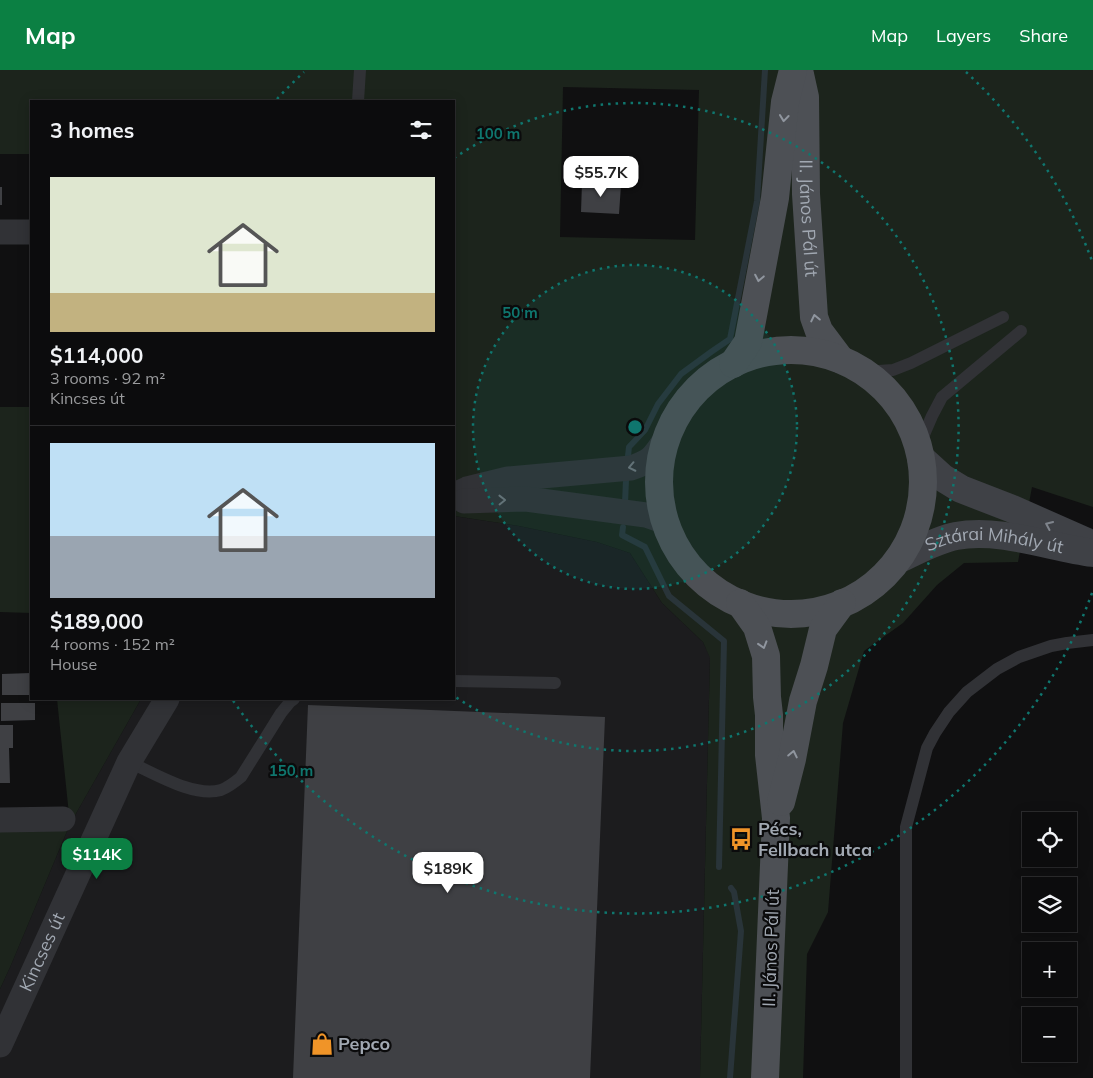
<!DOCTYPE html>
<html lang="en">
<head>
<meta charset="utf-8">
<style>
  :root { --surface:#0c0c0d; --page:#1a1a1b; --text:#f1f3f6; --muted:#9a9b9d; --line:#2c2c2e; --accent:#0b8043 }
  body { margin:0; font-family:Mulish,sans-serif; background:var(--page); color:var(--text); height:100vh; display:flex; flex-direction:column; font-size:19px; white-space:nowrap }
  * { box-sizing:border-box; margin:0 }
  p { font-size:16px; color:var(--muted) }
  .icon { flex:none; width:28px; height:28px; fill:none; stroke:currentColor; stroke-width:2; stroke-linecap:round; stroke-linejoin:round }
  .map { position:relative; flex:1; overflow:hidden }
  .side { position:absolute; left:30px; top:30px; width:425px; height:600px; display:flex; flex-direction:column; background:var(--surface); border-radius:0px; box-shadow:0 2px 12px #0003,0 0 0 1px var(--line) }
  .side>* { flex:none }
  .tools { position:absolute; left:1022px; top:742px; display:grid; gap:10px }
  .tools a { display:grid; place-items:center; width:55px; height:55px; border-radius:0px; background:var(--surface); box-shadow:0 2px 12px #0003,0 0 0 1px var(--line); font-size:25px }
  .price { position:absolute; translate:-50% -42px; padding:0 11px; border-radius:10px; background:#fff; color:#222; font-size:16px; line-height:32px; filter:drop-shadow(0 1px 2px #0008) }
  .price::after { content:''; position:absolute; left:50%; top:30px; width:15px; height:11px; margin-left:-8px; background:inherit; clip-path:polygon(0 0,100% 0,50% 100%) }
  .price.current { background:var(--accent); color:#fff }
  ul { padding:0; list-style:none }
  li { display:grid; align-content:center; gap:10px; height:265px; padding:0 20px }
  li+li { border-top:1px solid var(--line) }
  li span { display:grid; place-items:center; height:155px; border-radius:0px; color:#555 }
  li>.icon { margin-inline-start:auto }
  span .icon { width:90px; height:90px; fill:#fffc; stroke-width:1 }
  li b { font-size:21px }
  h2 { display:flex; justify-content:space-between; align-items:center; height:60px; padding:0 20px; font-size:21px }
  header { display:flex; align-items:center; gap:30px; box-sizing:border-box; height:70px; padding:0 25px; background:var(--accent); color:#fff }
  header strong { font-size:24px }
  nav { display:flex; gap:28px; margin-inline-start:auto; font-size:18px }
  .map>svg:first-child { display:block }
</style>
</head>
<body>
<header>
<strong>Map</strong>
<nav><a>Map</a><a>Layers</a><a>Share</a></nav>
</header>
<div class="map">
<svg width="1093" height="1008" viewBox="0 0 1093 1008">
  <rect width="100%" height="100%" fill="#101011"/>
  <path fill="#1c1c1e" d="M454,446L519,456L597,472L630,483L662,533L703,572L710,587L700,1008H0V919L11,895L70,754L141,629H454Z"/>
  <path fill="#1c241c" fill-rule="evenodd" d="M0,0H1093V437L1032,417L1018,492L964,493L937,515L903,553L864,581L843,653L828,842L807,884L803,1008H700L710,588L703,572L662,533L630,483L597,472L519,456L454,446V31H31V84H0ZM563,17L699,20L695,170L560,167Z
    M0,337H31V543L0,542Z
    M57,629H141L70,754L11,895L0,919V757L70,754Z"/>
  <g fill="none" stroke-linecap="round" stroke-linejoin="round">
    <path stroke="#293439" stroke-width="6" d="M628,386L629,377L645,360L658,334L681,304L711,282L730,269L757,131L765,0
      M625,433L626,410
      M623,457L622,465L645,477L669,526L724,571L719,797
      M730,1008L741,861L734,822L731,818"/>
  </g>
  <path fill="#3f4044" d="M582,113L621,115L619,144L581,142Z
    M0,117H2V135H0Z
    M31,603V625H2V604Z
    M1,633H35V650L1,651Z
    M308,635L605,647L590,1008H293Z
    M0,655H13V678H9L10,713H0Z"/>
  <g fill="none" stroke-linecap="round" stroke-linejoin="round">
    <path stroke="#313236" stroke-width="12" d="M358,31L360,0
      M865,302L893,300L911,293L1003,247
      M919,376L932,346L942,327L1021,261
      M454,611L555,613
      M129,692C154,703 194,728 221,720C229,717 235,712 241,707L281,643L290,632L294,629
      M906,1008V757L927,678L935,663L949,642L967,622L997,599L1019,587L1051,576L1067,573L1093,570"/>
    <g stroke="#313236" stroke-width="25">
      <path d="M0,162H31"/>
      <path d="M454,425L467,419L508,409L631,398C654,390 654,386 667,367"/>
      <path d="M464,431L526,429L646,445L666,452"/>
      <path d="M0,750L63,749"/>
      <path id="s1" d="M0,975L129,692L167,629"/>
    </g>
    <g stroke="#3f4146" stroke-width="28">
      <path d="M921,388L943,408L961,419L1010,438L1085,471"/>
      <path id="s2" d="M899,489C917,481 936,470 956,466C1000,458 1049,477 1093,483"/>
    </g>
    <g stroke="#4d5055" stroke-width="28">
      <path id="s3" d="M799,0L805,27L806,124L814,247L819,261L840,289"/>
      <circle cx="791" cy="412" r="132"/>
      <path d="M733,294L748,272L775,128L785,32L793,0"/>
      <path d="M740,533L757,557L766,586L767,627L769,645V685L776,748L765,1008"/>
      <path d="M781,732L792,689L803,631L814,596L823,559L842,533"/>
    </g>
  </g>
  <defs><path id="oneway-chevron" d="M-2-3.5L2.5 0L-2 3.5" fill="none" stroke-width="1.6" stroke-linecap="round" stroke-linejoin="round" transform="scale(1.25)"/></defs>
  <g stroke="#90969f">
    <use href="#oneway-chevron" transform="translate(784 48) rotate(96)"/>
    <use href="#oneway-chevron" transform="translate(759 208) rotate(101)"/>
    <use href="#oneway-chevron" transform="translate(815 248) rotate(-102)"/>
    <use href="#oneway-chevron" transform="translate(763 575) rotate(73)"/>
    <use href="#oneway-chevron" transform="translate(793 684) rotate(-78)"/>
  </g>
  <g stroke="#6f737a">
    <use href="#oneway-chevron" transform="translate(632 397) rotate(168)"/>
    <use href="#oneway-chevron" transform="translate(502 430) rotate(-1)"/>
  </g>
  <use stroke="#7f848c" href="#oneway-chevron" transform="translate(1049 455) rotate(-156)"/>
  <circle cx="635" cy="357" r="162" fill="#0f766e" fill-opacity=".12"/>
  <g fill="none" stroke="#0f766e" stroke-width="2.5" stroke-dasharray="2.5 5">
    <circle cx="635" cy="357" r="162"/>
    <path d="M454 88A324 324 0 1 1 454 626"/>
    <path d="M1092 523A486 486 0 0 1 232 629M277 29A486 486 0 0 1 304 2M966 2A486 486 0 0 1 1092 191"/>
  </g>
  <defs>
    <symbol id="bus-bare" viewBox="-9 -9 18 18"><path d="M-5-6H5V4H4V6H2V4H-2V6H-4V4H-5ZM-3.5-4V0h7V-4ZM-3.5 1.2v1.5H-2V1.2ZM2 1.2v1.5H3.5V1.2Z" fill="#f09428" stroke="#0b0b0c" stroke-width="2.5" paint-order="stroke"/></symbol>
    <symbol id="shop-bare" viewBox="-9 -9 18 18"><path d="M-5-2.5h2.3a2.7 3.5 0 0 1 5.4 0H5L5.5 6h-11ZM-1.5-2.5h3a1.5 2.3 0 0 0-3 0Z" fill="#f09428" stroke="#0b0b0c" stroke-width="2.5" paint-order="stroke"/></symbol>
  </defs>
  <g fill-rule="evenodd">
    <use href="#bus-bare" x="725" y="753" width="32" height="32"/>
    <use href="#shop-bare" x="306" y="958" width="32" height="32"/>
  </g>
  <g text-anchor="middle" stroke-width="4.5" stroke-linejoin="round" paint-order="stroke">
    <g font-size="18" fill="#a1a8b2" stroke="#0b0b0c">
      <text dy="6" stroke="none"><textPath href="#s3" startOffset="149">II. János Pál út</textPath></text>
      <text dy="6" stroke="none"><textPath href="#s2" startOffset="100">Sztárai Mihály út</textPath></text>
      <text transform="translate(771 878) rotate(-88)" y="6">II. János Pál út</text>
      <text dy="6" stroke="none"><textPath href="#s1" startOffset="102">Kincses út</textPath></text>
    </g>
    <g font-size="18" font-weight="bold" fill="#a1a8b2" stroke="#0b0b0c" text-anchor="start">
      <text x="758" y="765">Pécs,<tspan x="758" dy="21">Fellbach utca</tspan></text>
      <text x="338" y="980">Pepco</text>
    </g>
  </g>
  <circle cx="635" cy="357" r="8" fill="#0f766e" stroke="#0b0b0c" stroke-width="2.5"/>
  <g font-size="15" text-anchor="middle" font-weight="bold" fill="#0f766e" stroke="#0b0b0c" stroke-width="4.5" stroke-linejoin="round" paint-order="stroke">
    <text x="498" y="69">100 m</text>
    <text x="520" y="248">50 m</text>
    <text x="291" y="706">150 m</text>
  </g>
</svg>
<div class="tools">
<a><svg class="icon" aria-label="locate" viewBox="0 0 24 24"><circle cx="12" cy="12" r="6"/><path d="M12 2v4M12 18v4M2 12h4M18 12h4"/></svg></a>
<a><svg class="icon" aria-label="layers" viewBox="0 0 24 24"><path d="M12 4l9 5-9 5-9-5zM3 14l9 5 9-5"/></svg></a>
<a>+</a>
<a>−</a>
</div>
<b class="price" style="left:601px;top:128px">$55.7K</b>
<b class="price current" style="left:97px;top:810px">$114K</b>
<b class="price" style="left:448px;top:824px">$189K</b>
<section class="side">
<h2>3 homes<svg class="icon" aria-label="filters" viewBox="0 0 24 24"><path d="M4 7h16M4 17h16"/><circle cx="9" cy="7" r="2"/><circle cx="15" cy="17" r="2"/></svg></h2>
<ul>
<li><span style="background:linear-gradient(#dfe7d0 75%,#c2b280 0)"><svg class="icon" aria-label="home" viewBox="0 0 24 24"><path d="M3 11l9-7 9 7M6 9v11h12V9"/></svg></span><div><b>$114,000</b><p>3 rooms · 92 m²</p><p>Kincses út</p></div></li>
<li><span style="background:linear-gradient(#bfe0f5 60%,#9aa5b1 0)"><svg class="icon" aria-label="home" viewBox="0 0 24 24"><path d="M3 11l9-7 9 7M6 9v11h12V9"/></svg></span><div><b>$189,000</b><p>4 rooms · 152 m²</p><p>House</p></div></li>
</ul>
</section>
</div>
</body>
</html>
